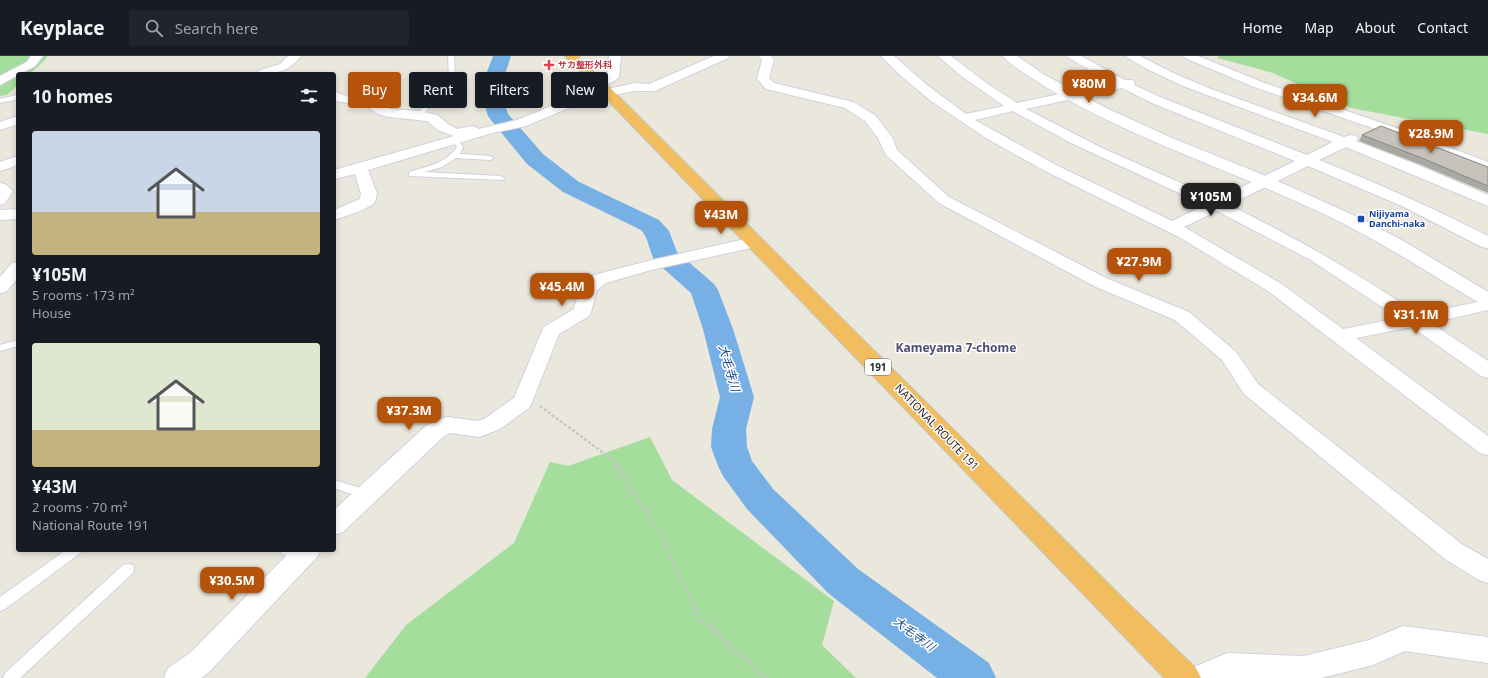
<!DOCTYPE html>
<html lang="en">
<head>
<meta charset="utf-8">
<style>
  :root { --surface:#171b24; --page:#20242c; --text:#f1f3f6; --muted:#9ea1a6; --line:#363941; --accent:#b45309 }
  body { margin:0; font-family:"Noto Sans","Noto Sans JP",sans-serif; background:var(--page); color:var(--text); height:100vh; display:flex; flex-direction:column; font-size:15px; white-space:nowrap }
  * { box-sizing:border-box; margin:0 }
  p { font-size:13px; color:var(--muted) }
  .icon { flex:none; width:22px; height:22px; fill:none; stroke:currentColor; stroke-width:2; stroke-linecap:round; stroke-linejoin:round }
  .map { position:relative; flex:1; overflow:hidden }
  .sheet { position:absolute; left:16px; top:16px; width:320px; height:480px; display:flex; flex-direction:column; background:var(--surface); border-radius:4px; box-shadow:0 2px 6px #0003 }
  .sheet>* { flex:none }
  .top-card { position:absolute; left:348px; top:16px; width:380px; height:36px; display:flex; gap:8px }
  .price { position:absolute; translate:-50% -34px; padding:0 9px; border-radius:8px; background:var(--accent); color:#fff; font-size:13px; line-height:26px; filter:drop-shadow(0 1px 2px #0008) }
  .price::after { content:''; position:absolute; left:50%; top:24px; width:12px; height:9px; margin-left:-6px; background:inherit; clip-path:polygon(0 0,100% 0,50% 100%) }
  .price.current { background:#222; color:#fff }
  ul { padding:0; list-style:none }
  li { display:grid; align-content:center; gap:8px; height:212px; padding:0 16px }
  li span { display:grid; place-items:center; height:124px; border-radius:4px; color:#555 }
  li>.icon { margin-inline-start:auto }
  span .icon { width:72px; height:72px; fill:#fffc; stroke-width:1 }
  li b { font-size:17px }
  h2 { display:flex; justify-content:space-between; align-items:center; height:48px; padding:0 16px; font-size:17px }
  .tag { padding:0 14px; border-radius:4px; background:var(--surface); box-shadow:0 2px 6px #0003; font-size:14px; line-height:36px }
  .tag.current { background:var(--accent); color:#fff }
  header { display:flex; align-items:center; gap:24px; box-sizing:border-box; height:56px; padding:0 20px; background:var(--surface); border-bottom:1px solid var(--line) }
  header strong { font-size:19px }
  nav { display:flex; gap:22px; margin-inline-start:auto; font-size:14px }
  .search { width:280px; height:36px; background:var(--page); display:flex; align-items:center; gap:10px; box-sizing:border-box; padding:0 14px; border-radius:4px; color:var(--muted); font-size:15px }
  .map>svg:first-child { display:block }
</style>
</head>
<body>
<header>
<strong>Keyplace</strong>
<div class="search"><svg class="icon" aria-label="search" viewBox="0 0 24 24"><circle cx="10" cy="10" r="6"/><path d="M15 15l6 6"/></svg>Search here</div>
<nav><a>Home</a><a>Map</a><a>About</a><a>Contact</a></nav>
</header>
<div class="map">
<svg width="1488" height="622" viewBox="0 0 1488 622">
  <rect width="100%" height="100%" fill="#eae7dc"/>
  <path fill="#a4dd9c" d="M0,0H47V2L30,18H18V29L7,39L0,40Z
    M1218,0H1488V78L1351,52L1273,17L1218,2Z
    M650,381L672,424L834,545L822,589L856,622H365L406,569L514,487L550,406L568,410Z"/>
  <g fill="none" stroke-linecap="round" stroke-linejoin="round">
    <path fill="#76b0e5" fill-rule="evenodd" d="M493,0H511L500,34L508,58L543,98L579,126L659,164L669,175L677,196L714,228L718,234L733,273L754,341L746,373L747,391L752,405L773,433L858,513L989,607L996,622H937L828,537L747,453L723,420L718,410L711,391L712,373L720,341L703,273L691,237L655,205C649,196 649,182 641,174L563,136L527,108L491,64L488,60L480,34Z"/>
    <defs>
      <path id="lane" d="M448,0H454L455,21L444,37L421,60H417V58L440,35L449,21Z
        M17,39L18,43L0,47V43Z
        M456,83L458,84L463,91L460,98L490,100L494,102L490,104L456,102L442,111L424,116L500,120L504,122L503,124L409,120V116C426,111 447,107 457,91L453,85Z
        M18,284V290L0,295V289Z
        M334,424L370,435L372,438L370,441L366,443L334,432Z
        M66,494H81L79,498L5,553L0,555V541Z
        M280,494C289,494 302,491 307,501L305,505L301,506L282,498Z
        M128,508L133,509L134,513L133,517L20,622H3L5,617L123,509Z"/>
      <path id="street" d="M31,0H43L35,10L0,29V20L27,6Z
        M288,0H301C289,16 275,18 256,18L258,15L280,8Z
        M609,0H621L619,21C614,27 601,30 594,29L592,26L594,23L607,19Z
        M714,0H730L728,2L655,35H635L609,40L569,52L526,70L492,77L368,114L377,138L375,146L372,149L360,155L334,164V154L360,143L361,138L355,118L334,123V114L454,80L438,74L427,65L389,61L378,58L366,50L335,45L334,35L343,39L374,44L390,53L419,55L437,59L448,68L457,73L473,70L479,73L517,64L561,46L603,34L635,27L649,28Z
        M759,0H771L774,4L769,22L774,27L853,46L875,59L892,81L897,94L949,141L1108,223L1189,256L1236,296L1258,328L1463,489L1488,503V527L1479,524L1445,503L1244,338L1222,304L1175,264L1096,231L939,147L886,99L878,82L865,65L845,52L766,33L757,23L762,4Z
        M881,0H894L927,29L966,58L1004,50L960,19L938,0H951L989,29L1017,47L1112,27L1069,2L1067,0H1081L1125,24H1133L1135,27L1134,29L1160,41L1307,99L1333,86L1183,30L1145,12L1125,0H1140L1173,17L1211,33L1344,81L1351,79L1356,80L1358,83L1356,85L1418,109L1488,139V150L1346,91L1319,104C1377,127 1433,152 1488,180V192L1482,191L1402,150L1308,110L1229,149C1295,181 1357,217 1418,258L1488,244V254L1431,267L1488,305V322L1481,320L1412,271L1356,282L1488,380V399L1480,397L1268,235L1179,181L1045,115L986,82L931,45L900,19ZM1122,32L1152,47L1295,105L1217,143L1102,92L1026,53ZM1013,55L1069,86L1205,149L1172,165L1056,109L975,64ZM1217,155L1309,203L1399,262L1343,273L1280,227L1184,171Z
        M1183,0H1198L1262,26L1414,78L1488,106V115L1404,83L1254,31L1185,2Z
        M18,60V68L0,74V66Z
        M18,100V109L0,115V106Z
        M0,127L5,128L13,135L5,147L0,149Z
        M18,153V163L0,164V154Z
        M754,181L760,182L762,186L760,190L651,214L606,227L597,234L591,256L589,260L559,278L530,351L500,373L487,378L479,381L450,377L443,381L343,476L334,479V454L427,369L447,361L478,365L484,363L514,342L542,275L544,271L574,253L580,232L594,219L648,205Z
        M18,206V222L6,236L0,237V221L12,207Z
        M292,494H321L317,501L210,615L201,622H164L168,612L190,597Z
        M1403,570L1488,581V607L1405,595L1373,609L1321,622H1188L1192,612L1227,597L1304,600L1369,584Z"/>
      <path id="secondary" d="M1003,0H1017L1043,18L1106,52L1172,82L1273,123L1362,163L1405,186L1488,236V250L1481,248C1429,217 1379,184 1324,158C1231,114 1132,83 1044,30C1034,23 1009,9 1003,0Z"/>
      <path id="highway" d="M565,0H578L1130,549L1196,612L1201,622H1164Z"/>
    </defs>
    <use href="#lane" stroke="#d1d1e1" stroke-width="2"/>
    <use href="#street" stroke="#d1d1e1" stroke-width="2"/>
    <use href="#secondary" stroke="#d1d1e1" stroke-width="2"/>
    <use href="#highway" stroke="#c7c7c7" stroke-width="2"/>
    <path stroke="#c7c7c7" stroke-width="2.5" stroke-dasharray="3 2" stroke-linecap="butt" d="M540,350L613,404L617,410"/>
    <path stroke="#c7c7c7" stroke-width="3" stroke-dasharray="4 2.5" stroke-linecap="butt" d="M616,409L657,473L701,563L766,622"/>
    <use href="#lane" fill="#fff" fill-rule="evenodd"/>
    <use href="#street" fill="#fff" fill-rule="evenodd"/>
    <use href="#secondary" fill="#fff" fill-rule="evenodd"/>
    <use href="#highway" fill="#f1bd5f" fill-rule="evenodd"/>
  </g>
  <path fill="#a9a8a1" d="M1362,79L1488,111V137L1419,108L1359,85Z"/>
  <path fill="#c5c3bb" stroke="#8a8883" d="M1381,70L1488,111V130L1422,102L1362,79Z"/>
  <path fill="#e0444e" stroke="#fff" stroke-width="1.5" d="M547 3h4v4h4v4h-4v4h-4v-4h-4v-4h4z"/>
  <rect fill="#1a4fb4" stroke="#fff" stroke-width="1.5" x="1357" y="159" width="8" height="8" rx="2"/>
  <g text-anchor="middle" stroke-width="3" stroke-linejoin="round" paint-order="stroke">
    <g font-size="9" font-weight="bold" fill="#be3a42" stroke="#fff" text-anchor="start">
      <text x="558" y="12">サカ整形外科</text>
    </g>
    <g font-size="9" font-weight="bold" fill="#164399" stroke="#fff" text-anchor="start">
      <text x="1369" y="161">Nijiyama<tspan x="1369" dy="10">Danchi-naka</tspan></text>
    </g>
    <rect fill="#fff" stroke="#696969" stroke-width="1" x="865" y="303" width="26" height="16" rx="3"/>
    <g font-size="10" font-weight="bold" fill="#292929">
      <text x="878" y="315">191</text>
    </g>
    <g font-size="11" fill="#292929" stroke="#fff">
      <text transform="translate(937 371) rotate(46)" y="4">NATIONAL ROUTE 191</text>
    </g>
    <g font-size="12" font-weight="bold" fill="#4e4d76" stroke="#fff">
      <text x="956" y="296">Kameyama 7-chome</text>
    </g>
    <g font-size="12" font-style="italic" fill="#174c8e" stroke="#fff">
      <text transform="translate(729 312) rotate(74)" y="4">大毛寺川</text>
      <text transform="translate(914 578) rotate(37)" y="4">大毛寺川</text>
    </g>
  </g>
</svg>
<b class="price" style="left:1089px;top:48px">¥80M</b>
<b class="price" style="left:1315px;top:62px">¥34.6M</b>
<b class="price" style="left:1431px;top:98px">¥28.9M</b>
<b class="price current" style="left:1211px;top:161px">¥105M</b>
<b class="price" style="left:721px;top:179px">¥43M</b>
<b class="price" style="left:1139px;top:226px">¥27.9M</b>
<b class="price" style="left:562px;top:251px">¥45.4M</b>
<b class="price" style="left:1416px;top:279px">¥31.1M</b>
<b class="price" style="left:409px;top:375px">¥37.3M</b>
<b class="price" style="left:232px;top:545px">¥30.5M</b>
<div class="top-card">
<a class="tag current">Buy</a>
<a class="tag">Rent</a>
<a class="tag">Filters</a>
<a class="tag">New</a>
</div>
<section class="sheet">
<h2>10 homes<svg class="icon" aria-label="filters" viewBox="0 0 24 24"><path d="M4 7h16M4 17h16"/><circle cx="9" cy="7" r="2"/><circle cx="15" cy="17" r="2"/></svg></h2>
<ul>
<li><span style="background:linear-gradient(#c9d6e8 65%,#c2b280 0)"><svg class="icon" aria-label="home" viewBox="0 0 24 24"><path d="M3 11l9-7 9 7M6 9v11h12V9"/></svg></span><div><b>¥105M</b><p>5 rooms · 173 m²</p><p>House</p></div></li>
<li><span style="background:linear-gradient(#dfe7d0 70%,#c2b280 0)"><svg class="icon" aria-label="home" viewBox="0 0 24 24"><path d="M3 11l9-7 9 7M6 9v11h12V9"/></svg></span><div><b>¥43M</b><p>2 rooms · 70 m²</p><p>National Route 191</p></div></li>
</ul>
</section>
</div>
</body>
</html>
